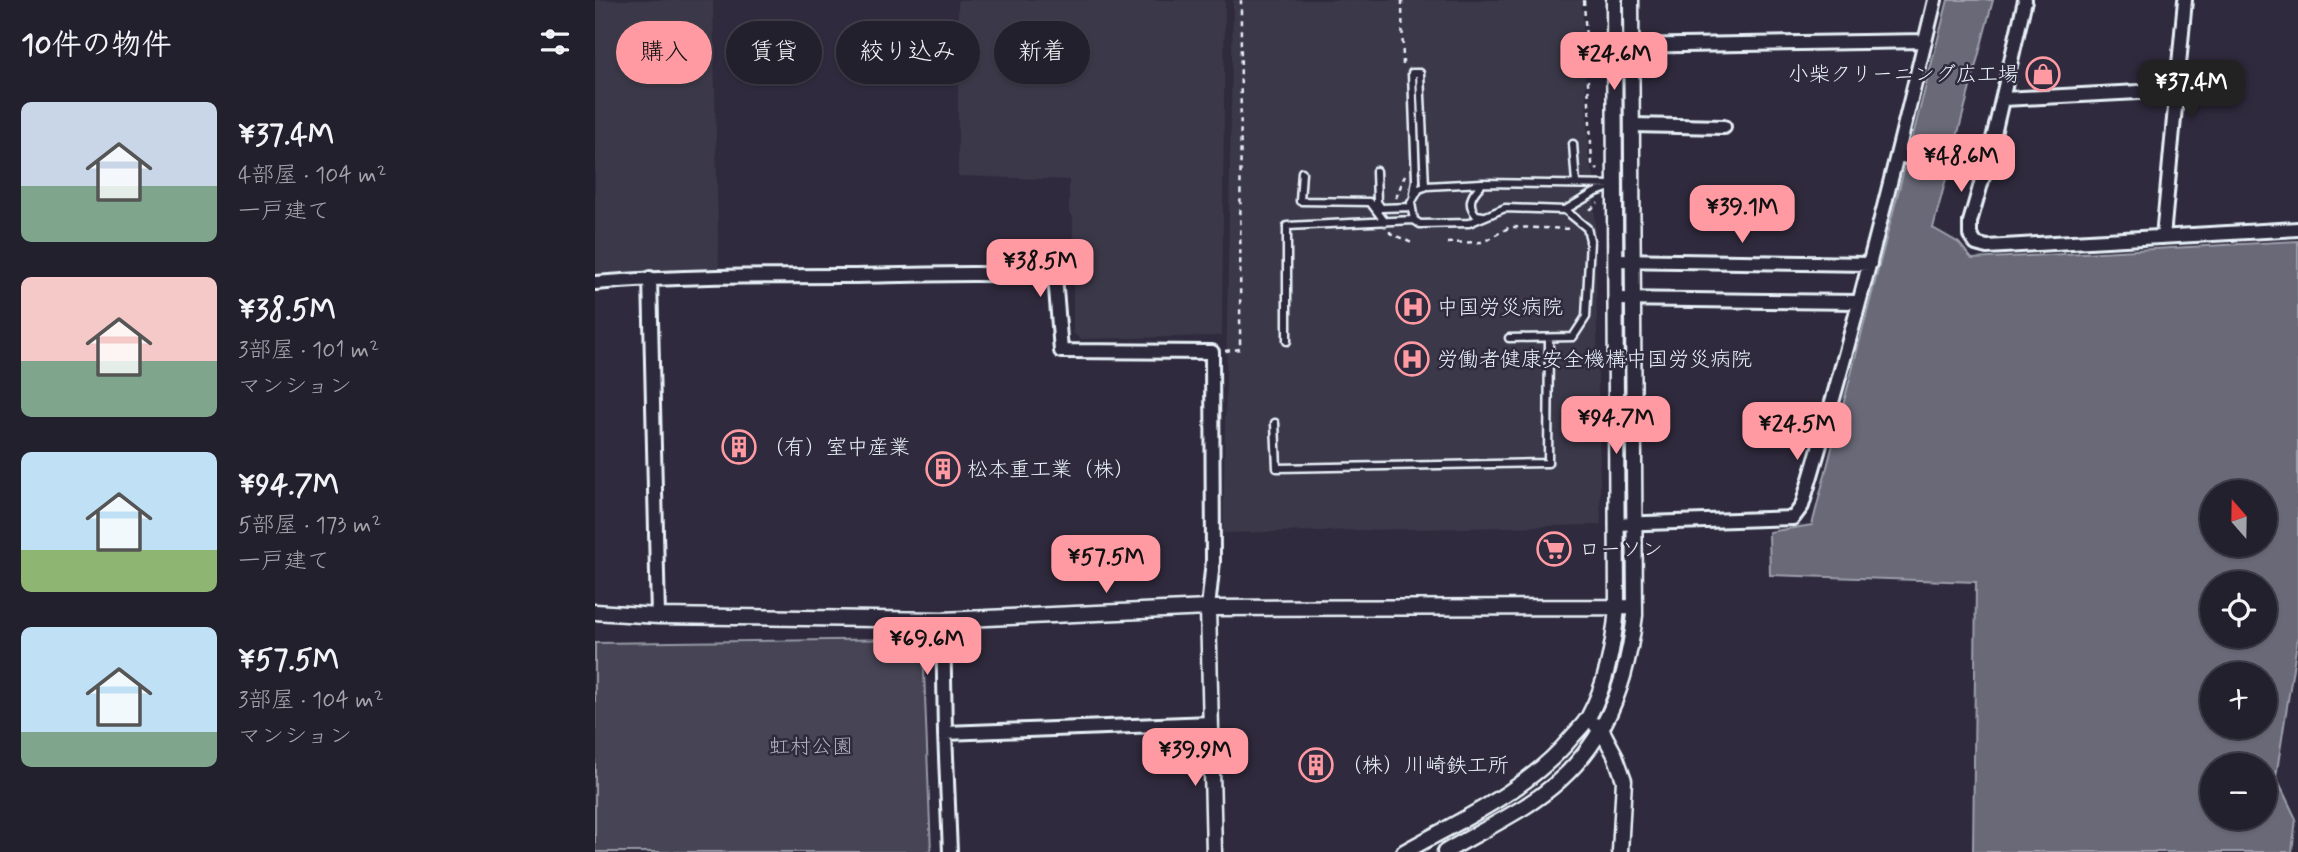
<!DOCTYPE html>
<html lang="ja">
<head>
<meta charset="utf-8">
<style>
  :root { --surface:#23202e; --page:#2b2836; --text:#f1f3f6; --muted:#a3a3aa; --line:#403e4a; --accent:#ff9aa2 }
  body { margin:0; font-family:Mynerve,"Klee One",sans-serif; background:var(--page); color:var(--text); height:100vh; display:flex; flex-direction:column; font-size:26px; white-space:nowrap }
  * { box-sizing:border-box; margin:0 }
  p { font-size:23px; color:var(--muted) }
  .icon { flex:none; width:38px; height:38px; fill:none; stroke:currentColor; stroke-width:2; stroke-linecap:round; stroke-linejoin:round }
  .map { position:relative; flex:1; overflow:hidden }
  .sheet { display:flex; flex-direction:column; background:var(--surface); width:595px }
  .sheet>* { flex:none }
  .hud { position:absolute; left:21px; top:21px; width:665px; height:63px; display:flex; gap:14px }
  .needle { width:46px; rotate:340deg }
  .controls { position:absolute; left:1605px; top:480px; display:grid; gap:14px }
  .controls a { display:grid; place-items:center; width:77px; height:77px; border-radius:50%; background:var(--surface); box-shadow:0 2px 5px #0004,0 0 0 2px var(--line); font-size:35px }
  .price { position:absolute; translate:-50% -60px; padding:0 16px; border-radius:14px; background:var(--accent); color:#111; font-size:23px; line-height:46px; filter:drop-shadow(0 2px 4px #0008) }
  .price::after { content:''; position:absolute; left:50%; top:42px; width:21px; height:16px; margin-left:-10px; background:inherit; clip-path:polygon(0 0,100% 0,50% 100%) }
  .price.current { background:#222; color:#fff }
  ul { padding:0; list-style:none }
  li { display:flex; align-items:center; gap:21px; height:175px; padding:0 21px }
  li span { display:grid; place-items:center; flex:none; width:196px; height:140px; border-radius:10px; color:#555 }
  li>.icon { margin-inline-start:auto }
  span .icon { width:84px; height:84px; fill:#fffc; stroke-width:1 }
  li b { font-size:30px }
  h2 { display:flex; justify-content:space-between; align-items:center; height:84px; padding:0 21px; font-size:30px }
  .tag { padding:0 24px; border-radius:32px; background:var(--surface); box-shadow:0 2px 5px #0004,0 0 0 2px var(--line); font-size:24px; line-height:63px }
  .tag.current { background:var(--accent); color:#111 }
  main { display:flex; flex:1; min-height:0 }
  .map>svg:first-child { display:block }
</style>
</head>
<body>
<main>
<section class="sheet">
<h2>10件の物件<svg class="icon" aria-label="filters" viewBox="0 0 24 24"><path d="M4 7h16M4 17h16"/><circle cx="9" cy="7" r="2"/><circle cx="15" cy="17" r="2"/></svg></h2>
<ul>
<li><span style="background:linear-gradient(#c9d6e8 60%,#7fa58c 0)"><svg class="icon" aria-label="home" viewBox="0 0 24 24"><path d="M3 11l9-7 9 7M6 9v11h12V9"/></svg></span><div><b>¥37.4M</b><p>4部屋 · 104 m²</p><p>一戸建て</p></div></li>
<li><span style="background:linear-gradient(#f6c9c9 60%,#7fa58c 0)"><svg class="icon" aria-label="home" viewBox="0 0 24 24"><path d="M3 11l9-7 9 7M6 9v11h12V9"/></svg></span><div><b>¥38.5M</b><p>3部屋 · 101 m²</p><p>マンション</p></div></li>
<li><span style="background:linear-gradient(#bfe0f5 70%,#8fb573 0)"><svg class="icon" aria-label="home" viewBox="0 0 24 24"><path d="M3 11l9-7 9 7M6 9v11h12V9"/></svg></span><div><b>¥94.7M</b><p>5部屋 · 173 m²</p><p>一戸建て</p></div></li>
<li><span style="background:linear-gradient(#bfe0f5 75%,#7fa58c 0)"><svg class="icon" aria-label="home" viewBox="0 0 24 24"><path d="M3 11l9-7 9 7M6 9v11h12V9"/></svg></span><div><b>¥57.5M</b><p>3部屋 · 104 m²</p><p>マンション</p></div></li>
</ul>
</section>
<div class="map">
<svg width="1703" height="852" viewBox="0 0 1703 852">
  <rect width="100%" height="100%" fill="#2f2a3d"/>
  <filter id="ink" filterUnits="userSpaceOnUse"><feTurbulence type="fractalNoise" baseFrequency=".0143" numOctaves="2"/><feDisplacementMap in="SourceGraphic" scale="14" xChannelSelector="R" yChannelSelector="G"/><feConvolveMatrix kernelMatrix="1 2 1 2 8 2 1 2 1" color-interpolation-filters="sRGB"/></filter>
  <g filter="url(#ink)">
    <path fill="#3b3749" d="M0,0H118L124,272L0,275Z
      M363,0H630L627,336L485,339L478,333V217L474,212V180L363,176Z
      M638,0H987L994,164L999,174L1006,525L628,533Z"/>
    <path fill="#464455" stroke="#979aa6" stroke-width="2" d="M314,639L328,644L336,852H0V643Z"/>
    <path fill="#696978" stroke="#9c9fab" stroke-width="2" fill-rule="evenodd" d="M1353,0H1398L1338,228L1364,243L1377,259L1703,241V636L1681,777L1701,819L1697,852H1378L1381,582L1175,575L1174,532L1217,525ZM1617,492H1670V544H1617ZM1617,583H1670V635H1617ZM1617,674H1670V726H1617ZM1617,765H1670V817H1617Z"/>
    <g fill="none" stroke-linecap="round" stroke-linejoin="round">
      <defs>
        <path id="service" d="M978,144L981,183
          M781,171L782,202L786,208L816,207
          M707,172L705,201L775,202L790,222
          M887,183L1020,185L999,193L970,210L910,208L874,223L825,224L819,220L816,203L824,189L832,186Z
          M887,184C877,194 871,203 881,215L888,216
          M819,194L821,180L817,73H825L830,187
          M914,338L978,337L991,317L995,240L992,228L970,210
          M692,341V226L819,220
          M680,423L682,468L953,463L954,338"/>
        <path id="minor" d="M1430,0L1394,156L1375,222V235L1381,244L1392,247L1703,229
          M1027,46L1330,41
          M1408,99L1582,90
          M1037,125L1129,127
          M1303,155L1388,175
          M1568,237L1590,0
          M1020,260L1275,264
          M55,278L63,616
          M0,283C82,276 164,276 246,276C317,275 389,272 460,276L466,351L617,352L618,561L613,608
          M1020,299L1264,302
          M1021,524L1198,518L1207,506C1257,339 1299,170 1340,0
          M348,620L350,733L355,852
          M350,733L616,723"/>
        <path id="tertiary" d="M613,608L619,852
          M0,612L63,616L348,620L613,608L1039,607
          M1001,725L1006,729L1020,755L1029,780L1025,852
          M809,852C868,819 933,790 977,737C983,730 990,724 994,716C1012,683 1019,644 1022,607L1019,0
          M850,852C876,837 903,823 929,807C1003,761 1030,698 1040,615L1036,0"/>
      </defs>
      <use href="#service" stroke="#e8f1f8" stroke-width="11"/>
      <use href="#minor" stroke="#e8f1f8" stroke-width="18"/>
      <use href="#tertiary" stroke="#e8f1f8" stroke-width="19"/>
      <path stroke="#e8f1f8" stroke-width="2.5" stroke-dasharray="5 5" stroke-linecap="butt" d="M807,0L808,67
        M989,0L997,164L1003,170
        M801,198L810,175
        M995,210L1003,203
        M795,231V233L819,244
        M852,243L888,242L915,227L978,229
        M630,351L645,349L646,0"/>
      <use href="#service" stroke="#2f2a3d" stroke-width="6"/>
      <use href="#minor" stroke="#2f2a3d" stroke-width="12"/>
      <use href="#tertiary" stroke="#2f2a3d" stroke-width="14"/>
    </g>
  </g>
  <defs>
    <symbol id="shop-ring" viewBox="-11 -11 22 22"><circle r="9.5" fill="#2f2a3d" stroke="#ff9aa2" stroke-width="1.5"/><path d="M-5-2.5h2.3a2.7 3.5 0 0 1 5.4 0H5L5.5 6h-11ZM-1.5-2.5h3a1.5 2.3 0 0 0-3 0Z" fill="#ff9aa2"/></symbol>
    <symbol id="hospital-ring" viewBox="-11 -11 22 22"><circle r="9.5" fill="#2f2a3d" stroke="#ff9aa2" stroke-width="1.5"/><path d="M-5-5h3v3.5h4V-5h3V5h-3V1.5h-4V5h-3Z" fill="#ff9aa2"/></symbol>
    <symbol id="building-ring" viewBox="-11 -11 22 22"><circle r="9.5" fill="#2f2a3d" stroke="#ff9aa2" stroke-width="1.5"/><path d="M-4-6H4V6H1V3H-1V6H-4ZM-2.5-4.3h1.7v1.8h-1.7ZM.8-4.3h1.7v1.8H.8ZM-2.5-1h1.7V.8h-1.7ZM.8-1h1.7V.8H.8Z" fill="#ff9aa2"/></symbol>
    <symbol id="supermarket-ring" viewBox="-11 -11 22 22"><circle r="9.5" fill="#2f2a3d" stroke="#ff9aa2" stroke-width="1.5"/><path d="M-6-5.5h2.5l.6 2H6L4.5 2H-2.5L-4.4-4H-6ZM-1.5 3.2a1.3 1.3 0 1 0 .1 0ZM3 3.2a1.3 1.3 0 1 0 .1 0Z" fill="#ff9aa2"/></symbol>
  </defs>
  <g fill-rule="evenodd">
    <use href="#shop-ring" x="1429" y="55" width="38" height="38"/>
    <use href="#hospital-ring" x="799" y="288" width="38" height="38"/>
    <use href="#hospital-ring" x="798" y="340" width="38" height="38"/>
    <use href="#building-ring" x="125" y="428" width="38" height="38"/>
    <use href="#building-ring" x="329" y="450" width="38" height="38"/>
    <use href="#supermarket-ring" x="940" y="530" width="38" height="38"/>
    <use href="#building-ring" x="702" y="746" width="38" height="38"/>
  </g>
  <g text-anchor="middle" stroke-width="5" stroke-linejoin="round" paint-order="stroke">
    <g font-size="21" fill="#e8f1f8" stroke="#2f2a3d" text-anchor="start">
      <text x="1424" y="81" text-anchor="end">小柴クリーニング広工場</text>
      <text x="842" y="314">中国労災病院</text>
      <text x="842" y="366">労働者健康安全機構中国労災病院</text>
      <text x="168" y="454">（有）室中産業</text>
      <text x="372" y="476">松本重工業（株）</text>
      <text x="984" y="556">ローソン</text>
      <text x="746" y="772">（株）川崎鉄工所</text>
    </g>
    <g font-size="21" fill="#afb4bf" stroke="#2f2a3d">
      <text x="216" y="753">虹村公園</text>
    </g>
  </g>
</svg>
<div class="controls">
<a><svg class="needle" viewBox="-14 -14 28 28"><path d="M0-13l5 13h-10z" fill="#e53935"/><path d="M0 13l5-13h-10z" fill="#a3a3aa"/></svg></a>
<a><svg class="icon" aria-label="locate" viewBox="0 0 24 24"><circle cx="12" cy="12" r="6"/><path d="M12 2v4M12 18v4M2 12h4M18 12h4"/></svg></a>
<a>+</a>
<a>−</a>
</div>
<b class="price" style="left:1019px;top:92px">¥24.6M</b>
<b class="price current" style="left:1596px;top:120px">¥37.4M</b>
<b class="price" style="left:1366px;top:194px">¥48.6M</b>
<b class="price" style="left:1147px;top:245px">¥39.1M</b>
<b class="price" style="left:445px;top:299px">¥38.5M</b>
<b class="price" style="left:1021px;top:456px">¥94.7M</b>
<b class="price" style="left:1202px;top:462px">¥24.5M</b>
<b class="price" style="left:511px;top:595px">¥57.5M</b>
<b class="price" style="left:332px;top:677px">¥69.6M</b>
<b class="price" style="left:600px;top:788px">¥39.9M</b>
<div class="hud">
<a class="tag current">購入</a>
<a class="tag">賃貸</a>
<a class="tag">絞り込み</a>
<a class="tag">新着</a>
</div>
</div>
</main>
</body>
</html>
